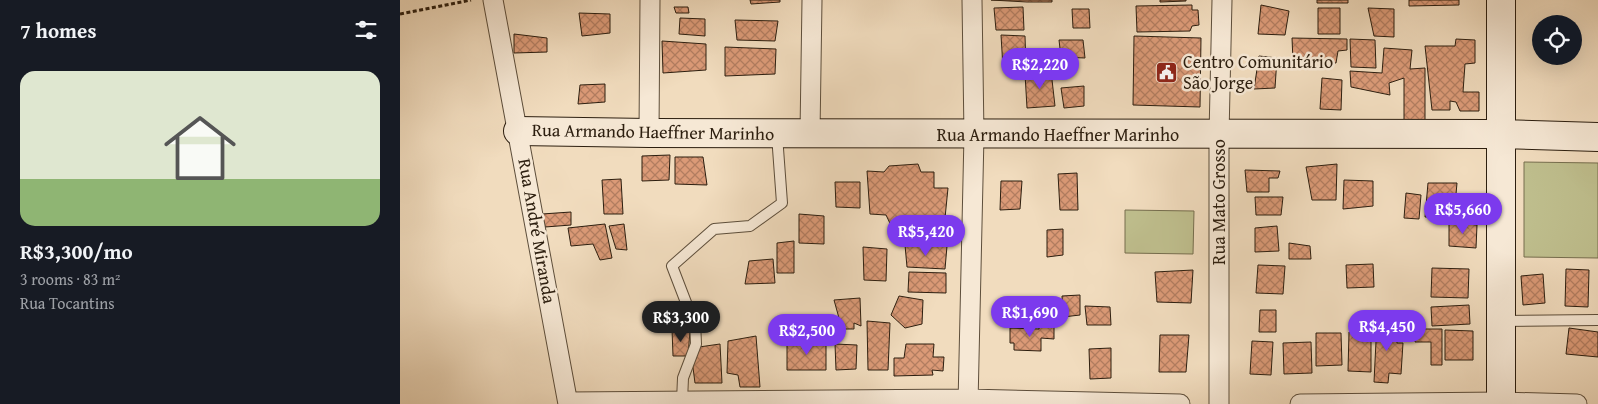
<!DOCTYPE html>
<html lang="en">
<head>
<meta charset="utf-8">
<style>
  :root { --surface:#171b24; --page:#20242c; --text:#f1f3f6; --muted:#9ea1a6; --accent:#7c3aed }
  body { margin:0; font-family:"Gentium Book Plus",serif; background:var(--page); color:var(--text); height:100vh; display:flex; flex-direction:column; font-size:19px; white-space:nowrap }
  * { box-sizing:border-box; margin:0 }
  p { font-size:16px; color:var(--muted) }
  .icon { flex:none; width:28px; height:28px; fill:none; stroke:currentColor; stroke-width:2; stroke-linecap:round; stroke-linejoin:round }
  .map { position:relative; flex:1; overflow:hidden }
  .sheet { display:flex; flex-direction:column; background:var(--surface); width:400px }
  .sheet>* { flex:none }
  .tools { position:absolute; left:1132px; top:15px; display:grid; gap:10px }
  .tools a { display:grid; place-items:center; width:50px; height:50px; border-radius:50%; background:var(--surface); box-shadow:0 5px 20px #0002; font-size:25px }
  .price { position:absolute; translate:-50% -42px; padding:0 11px; border-radius:18px; background:var(--accent); color:#fff; font-size:16px; line-height:32px; filter:drop-shadow(0 1px 2px #0008) }
  .price::after { content:''; position:absolute; left:50%; top:30px; width:15px; height:11px; margin-left:-8px; background:inherit; clip-path:polygon(0 0,100% 0,50% 100%) }
  .price.current { background:#222; color:#fff }
  ul { padding:0; list-style:none }
  li { display:grid; align-content:center; gap:10px; height:265px; padding:0 20px }
  li span { display:grid; place-items:center; height:155px; border-radius:15px; color:#555 }
  li>.icon { margin-inline-start:auto }
  span .icon { width:90px; height:90px; fill:#fffc; stroke-width:1 }
  li b { font-size:21px }
  h2 { display:flex; justify-content:space-between; align-items:center; height:60px; padding:0 20px; font-size:21px }
  main { display:flex; flex:1; min-height:0 }
  .map>svg:first-child { display:block }
</style>
</head>
<body>
<main>
<section class="sheet">
<h2>7 homes<svg class="icon" aria-label="filters" viewBox="0 0 24 24"><path d="M4 7h16M4 17h16"/><circle cx="9" cy="7" r="2"/><circle cx="15" cy="17" r="2"/></svg></h2>
<ul>
<li><span style="background:linear-gradient(#dfe7d0 70%,#8fb573 0)"><svg class="icon" aria-label="home" viewBox="0 0 24 24"><path d="M3 11l9-7 9 7M6 9v11h12V9"/></svg></span><div><b>R$3,300/mo</b><p>3 rooms · 83 m²</p><p>Rua Tocantins</p></div></li>
</ul>
</section>
<div class="map">
<svg width="1198" height="404" viewBox="0 0 1198 404">
  <defs>
    <pattern id="building-cross-hatch" width="8" height="8" patternUnits="userSpaceOnUse" patternTransform="scale(1.25)"><rect width="8" height="8" fill="#db9a77"/><path d="M0 0l8 8M0 8l8-8" fill="none" stroke="#b27d60"/></pattern>
  </defs>
  <rect width="100%" height="100%" fill="#f1dcbe"/>
  <filter id="stains"><feTurbulence type="fractalNoise" baseFrequency=".004" numOctaves="4"/><feColorMatrix values="0 0 0 0 .2 0 0 0 0 .09 0 0 0 0 .02 0 0 0 .5 -.17"/></filter>
  <radialGradient id="worn" r=".72"><stop offset=".6" stop-color="#630" stop-opacity="0"/><stop offset="1" stop-color="#630" stop-opacity=".3"/></radialGradient>
  <path fill="#bfbf8e" stroke="#766e4e" d="M1124,162L1198,163V258L1124,257Z
    M725,210L794,211L793,254L725,253Z"/>
  <path fill="url(#building-cross-hatch)" stroke="#2c1e0f" d="M350,0H380V2L351,4Z
    M591,0H652V2H627Z
    M760,0H786V1L760,2Z
    M917,0H948V3H917Z
    M1009,0H1059V5L1009,6Z
    M792,5V10H798L799,25L792,26L790,31L737,32L736,6Z
    M861,5L889,11L885,35L858,34Z
    M274,7H288L289,13H276Z
    M623,7L624,30H596L594,8Z
    M918,8H940V34H918Z
    M968,8L994,9V37L974,36Z
    M672,9H689L690,28H673Z
    M179,13L210,14V33L182,36Z
    M280,18L305,19V36L279,34Z
    M335,20L378,21L375,41L337,40Z
    M114,34L147,38V52L114,53Z
    M601,35L625,36L626,67L603,68Z
    M734,36L801,38L800,107L733,105Z
    M892,38L947,39V50L938,51L936,63L893,61Z
    M950,39L975,40L976,68L951,67Z
    M1056,39L1075,40V63L1065,64L1063,92H1079V111H1060L1056,102L1050,101V110H1032L1025,46H1055Z
    M659,40H683L685,58L661,57Z
    M262,41L306,44V70L263,73Z
    M325,47L376,49L375,74L325,76Z
    M984,48L1012,50L1010,69L1025,68V121H1004V78L989,83L990,95L951,87L950,71L982,73Z
    M859,56L877,58L875,88L854,89Z
    M651,71L655,106L627,108L625,74Z
    M922,78L942,80L941,110L920,109Z
    M205,84V102L178,104L180,85Z
    M684,86V106L664,108L661,88Z
    M270,155L269,180L242,181V156Z
    M275,157H303L307,185L275,184Z
    M518,164L521,172H534V188H548L545,218L529,219L531,241L498,240L486,215L470,214L467,171L484,172L489,166Z
    M937,164L936,200H912L906,167Z
    M845,170L880,171L878,178H869V192H847Z
    M677,173L678,210H660L658,174Z
    M221,179L223,214H204L202,180Z
    M944,180L973,181V206L943,209Z
    M601,181H622L620,209L600,210Z
    M435,182H460V208L436,207Z
    M1028,183H1057L1054,216L1025,217Z
    M1006,193L1021,195L1019,219L1004,218Z
    M855,197H883L881,215H856Z
    M171,212V225L145,227L142,214Z
    M399,214L424,216V244L399,243Z
    M1049,222L1077,225L1076,248L1049,246Z
    M205,224L212,258L200,260L193,244L171,246L168,228Z
    M224,224L227,250L216,249L209,226Z
    M877,226L879,251L855,252V228Z
    M663,229V255L647,257V230Z
    M394,241V273H377V243Z
    M889,243L910,246L911,259H889Z
    M505,245L547,246L545,269L507,267Z
    M463,247L487,249L486,281L464,280Z
    M373,259L375,283L345,284L349,261Z
    M973,264L974,287L947,288L946,265Z
    M858,265L885,266L883,294L856,293Z
    M1032,268L1069,269L1068,298L1031,297Z
    M1166,269L1189,270L1188,307L1165,306Z
    M793,270L791,303L757,302L755,272Z
    M509,272L546,273V293L508,292Z
    M1143,274L1145,303L1123,305L1121,276Z
    M680,295V315L663,317L662,296Z
    M499,296L523,300L522,324L505,328L491,315Z
    M460,298L461,326L454,323V329H442L434,300Z
    M1069,305L1070,324L1032,326L1031,307Z
    M685,306L710,307L711,325H687Z
    M860,310H876V332H859Z
    M467,321L490,323L488,370H468Z
    M977,321L998,322L997,343H1003L1001,374L989,373L988,383L974,382Z
    M639,326L654,327V339L641,338V351L614,350V343H610V328L639,329Z
    M1169,328L1198,332V357L1166,354Z
    M272,329L290,331L288,356H273Z
    M1015,329H1042V365H1031V342H1015Z
    M1045,330L1073,331V360H1045Z
    M949,332H971V372L948,371Z
    M916,333H941L942,365L916,366Z
    M760,335H789L786,372H759Z
    M356,336L360,387H340L338,375L327,373L328,341Z
    M852,341L873,342L871,375L850,374Z
    M387,342H426V370H387Z
    M911,342L912,373L884,374L883,343Z
    M320,344L322,383H295L292,360L299,347Z
    M435,344L457,345L456,369L436,370Z
    M506,344H534L533,357H544L543,371L532,370L533,375L494,376V358H504Z
    M711,348V378L690,379L689,349Z"/>
  <g fill="none" stroke-linecap="round" stroke-linejoin="round">
    <defs>
      <path id="lane" d="M1101,321L1198,320
        M282,401L283,378L296,344L295,320L287,305L272,266L314,229L350,226L382,203L377,135"/>
      <path id="street" d="M93,0L168,404
        M249,133L250,0
        M410,133L412,0
        M168,402L568,399L780,404
        M568,404L574,135L572,0
        M819,404V135L822,0
        M900,404L1101,402L1177,404"/>
      <path id="secondary" d="M1101,0V404
        M118,131L249,133L1101,134L1198,137"/>
    </defs>
    <use href="#lane" stroke="#5d4e3b" stroke-width="12"/>
    <use href="#street" stroke="#5d4e3b" stroke-width="21"/>
    <use href="#secondary" stroke="#2c1e0f" stroke-width="30"/>
    <path stroke="#2c1e0f" stroke-width="3" stroke-dasharray="4 2.5" stroke-linecap="butt" d="M0,14L71,0"/>
    <use href="#lane" stroke="#f6e8d5" stroke-width="10"/>
    <use href="#street" stroke="#f6e8d5" stroke-width="19"/>
    <use href="#secondary" stroke="#f6e8d5" stroke-width="28"/>
  </g>
  <defs>
    <symbol id="civic-square" viewBox="-11 -11 22 22"><rect x="-9" y="-9" width="18" height="18" rx="4" fill="#8f2418" stroke="#f6e8d5"/><path d="M-.6-6.5H3V-4.5H.6V-3L4-1V1h2V6H-6V1h2V-1L-.6-3ZM-1.2 2.5V6h2.4V2.5Z" fill="#fff"/></symbol>
  </defs>
  <g fill-rule="evenodd">
    <use href="#civic-square" x="754" y="60" width="25" height="25"/>
  </g>
  <g text-anchor="middle" stroke-width="5" stroke-linejoin="round" paint-order="stroke">
    <g font-size="18" fill="#2c1e0f" stroke="#f6e8d5" text-anchor="start">
      <text x="783" y="68">Centro Comunitário<tspan x="783" dy="21">São Jorge</tspan></text>
    </g>
    <g font-size="18" fill="#2c1e0f" stroke="#f6e8d5">
      <text transform="translate(253 132) rotate(1)" y="6">Rua Armando Haeffner Marinho</text>
      <text x="658" y="141">Rua Armando Haeffner Marinho</text>
      <text transform="translate(819 202) rotate(-90)" y="6">Rua Mato Grosso</text>
      <text transform="translate(137 231) rotate(80)" y="6">Rua André Miranda</text>
    </g>
  </g>
  <rect width="100%" height="100%" filter="url(#stains)"/>
  <rect width="100%" height="100%" fill="url(#worn)"/>
</svg>
<div class="tools">
<a><svg class="icon" aria-label="locate" viewBox="0 0 24 24"><circle cx="12" cy="12" r="6"/><path d="M12 2v4M12 18v4M2 12h4M18 12h4"/></svg></a>
</div>
<b class="price" style="left:640px;top:90px">R$2,220</b>
<b class="price" style="left:1063px;top:235px">R$5,660</b>
<b class="price" style="left:526px;top:257px">R$5,420</b>
<b class="price" style="left:630px;top:338px">R$1,690</b>
<b class="price current" style="left:281px;top:343px">R$3,300</b>
<b class="price" style="left:987px;top:352px">R$4,450</b>
<b class="price" style="left:407px;top:356px">R$2,500</b>
</div>
</main>
</body>
</html>
